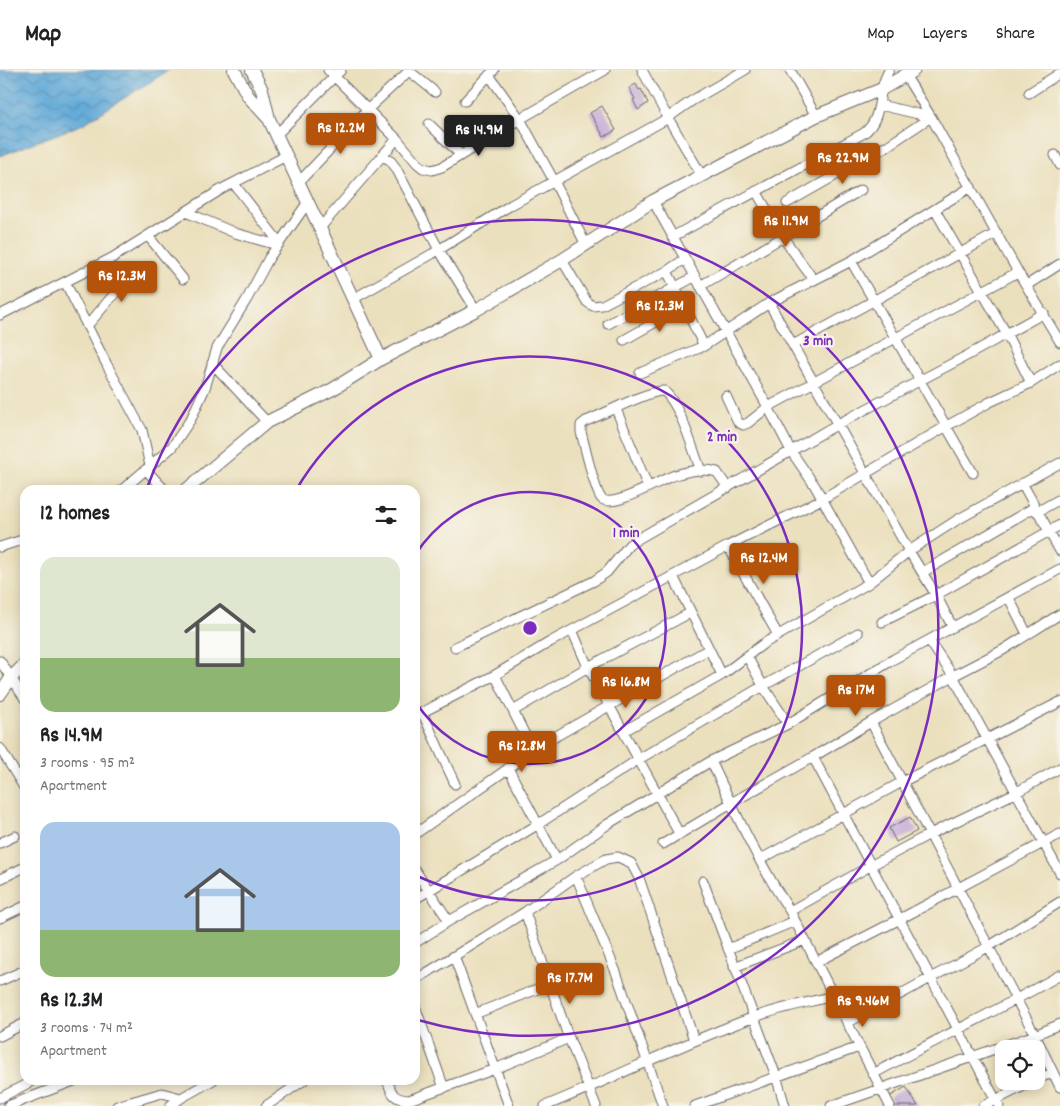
<!DOCTYPE html>
<html lang="en">
<head>
<meta charset="utf-8">
<style>
  :root { --surface:#fff; --page:#f6f6f6; --text:#202124; --muted:#757577; --line:#e0e0e0; --accent:#b45309 }
  body { margin:0; font-family:Dekko,sans-serif; background:var(--page); color:var(--text); height:100vh; display:flex; flex-direction:column; font-size:19px; white-space:nowrap }
  * { box-sizing:border-box; margin:0 }
  p { font-size:16px; color:var(--muted) }
  .icon { flex:none; width:28px; height:28px; fill:none; stroke:currentColor; stroke-width:2; stroke-linecap:round; stroke-linejoin:round }
  .map { position:relative; flex:1; overflow:hidden }
  .side { position:absolute; left:20px; top:415px; width:400px; height:600px; display:flex; flex-direction:column; background:var(--surface); border-radius:15px; box-shadow:0 2px 12px #0003 }
  .side>* { flex:none }
  .fabs { position:absolute; left:995px; top:970px; display:grid; gap:10px }
  .fabs a { display:grid; place-items:center; width:50px; height:50px; border-radius:10px; background:var(--surface); box-shadow:0 2px 12px #0003; font-size:25px }
  .price { position:absolute; translate:-50% -42px; padding:0 11px; border-radius:5px; background:var(--accent); color:#fff; font-size:16px; line-height:32px; filter:drop-shadow(0 1px 2px #0008) }
  .price::after { content:''; position:absolute; left:50%; top:30px; width:15px; height:11px; margin-left:-8px; background:inherit; clip-path:polygon(0 0,100% 0,50% 100%) }
  .price.active { background:#222; color:#fff }
  ul { padding:0; list-style:none }
  li { display:grid; align-content:center; gap:10px; height:265px; padding:0 20px }
  li span { display:grid; place-items:center; height:155px; border-radius:15px; color:#555 }
  li>.icon { margin-inline-start:auto }
  span .icon { width:90px; height:90px; fill:#fffc; stroke-width:1 }
  li b { font-size:21px }
  h2 { display:flex; justify-content:space-between; align-items:center; height:60px; padding:0 20px; font-size:21px }
  header { display:flex; align-items:center; gap:30px; box-sizing:border-box; height:70px; padding:0 25px; background:var(--surface); border-bottom:1px solid var(--line) }
  header strong { font-size:24px }
  nav { display:flex; gap:28px; margin-inline-start:auto; font-size:18px }
  .map>svg:first-child { display:block }
</style>
</head>
<body>
<header>
<strong>Map</strong>
<nav><a>Map</a><a>Layers</a><a>Share</a></nav>
</header>
<div class="map">
<svg width="1060" height="1036" viewBox="0 0 1060 1036">
  <defs>
    <pattern id="water-waves" width="16" height="10" patternUnits="userSpaceOnUse" patternTransform="scale(1.25)"><rect width="16" height="10" fill="#61a9d8"/><path d="M0 5q4-4 8 0t8 0" fill="none" stroke="#5089b0"/></pattern>
  </defs>
  <rect width="100%" height="100%" fill="#f7f3e8"/>
  <filter id="ink" filterUnits="userSpaceOnUse"><feTurbulence type="fractalNoise" baseFrequency=".02" numOctaves="2"/><feDisplacementMap in="SourceGraphic" scale="10" xChannelSelector="R" yChannelSelector="G"/><feConvolveMatrix kernelMatrix="1 2 1 2 8 2 1 2 1" color-interpolation-filters="sRGB"/></filter>
  <filter id="wash" filterUnits="userSpaceOnUse"><feTurbulence type="fractalNoise" baseFrequency=".0096" numOctaves="4" result="noise"/><feDisplacementMap in="SourceGraphic" scale="20" xChannelSelector="R" yChannelSelector="G"/><feGaussianBlur stdDeviation="1.12" result="paint"/><feColorMatrix in="noise" values="0 0 0 0 0 0 0 0 0 0 0 0 0 0 0 0 0 1.4 0 .05"/><feComposite in="paint" operator="in"/></filter>
  <g filter="url(#wash)">
    <rect width="100%" height="100%" fill="#ebe0bd"/>
    <path fill="url(#water-waves)" stroke="#42668a" d="M0,0H169L83,54L0,86Z"/>
    <g id="blocks">
      <path fill="#c2a8d6" d="M636,14L639,20L641,19L648,33L638,40L633,30L635,29L629,18Z
        M602,36L616,60L604,67L590,43Z
        M910,747L917,761L896,772L889,758Z
        M906,1017L918,1036H895L889,1027Z"/>
    </g>
  </g>
  <g filter="url(#ink)">
    <use href="#blocks" fill-opacity="0" stroke="#686468" stroke-width="1"/>
    <g fill="none" stroke-linecap="round" stroke-linejoin="round">
      <defs>
        <path id="street" d="M328,0L397,69L417,93L423,98L432,100L442,97L520,49L605,0
          M408,0L435,22
          M642,0L668,48L702,106
          M790,0L816,46
          M489,5L520,49L554,111L586,175
          M905,5L931,47L1018,202L1060,272
          M1029,23L1060,3
          M465,31L494,0
          M880,35L931,47
          M429,54L461,85
          M276,65L341,0
          M1055,85L1060,95
          M382,86L397,69
          M298,113L367,40L409,1
          M234,114L279,172
          M756,121L782,166L813,209
          M653,131L768,337L791,381L815,416L869,513
          M787,133L887,76L931,47
          M935,140L1006,263L1031,313
          M186,142L235,163L277,175
          M320,158L382,86L390,90L396,98L439,180L476,240
          M148,166L183,209
          M672,167L864,63C879,51 878,35 882,19C883,13 886,6 889,0
          M562,190L587,232L593,236L602,235L667,201L685,189
          M851,191L973,403
          M667,201L704,276
          M65,212L107,295L142,360L150,396
          M1027,215L1060,194
          M700,216C754,185 807,152 861,120
          M353,229L432,184L511,135L663,51L693,30L745,0
          M769,233L909,481L936,525L952,556
          M0,245L112,188L222,119L286,86
          M608,254L694,207
          M87,256L122,215L147,199
          M624,270L684,236
          M793,275L997,163
          M212,293L267,352
          M640,303L704,276L769,233L851,191L971,117
          M726,326L738,352L743,355L748,353L768,337L1018,202
          M616,339L648,417
          M146,400L165,420
          M701,401C693,380 680,334 664,321C651,319 602,345 586,351L581,355V362C584,373 595,422 601,428C611,441 661,409 675,405C688,401 705,398 717,402L728,418
          M1022,413L1060,481
          M122,420L172,377L191,349L205,318L217,278L247,229L269,188L308,132
          M1037,442L1060,429
          M728,476L778,565
          M0,477L25,469
          M923,502L1035,437
          M673,506L722,605
          M1009,528L1027,564
          M882,552L936,525L1060,455
          M572,560L588,597L680,765
          M929,570L953,606L1060,803
          M455,577L594,511L607,502L629,475L636,470L838,354L970,284L1044,243
          M747,586L763,616L788,654
          M0,591L25,629
          M513,641L588,597L690,543
          M422,642L455,714
          M415,646L495,605L550,572L728,476L822,429L945,357L990,332L1031,313L1060,294
          M871,652L1035,965L1060,1017
          M624,661L722,605L763,574L869,513L909,481L957,450L1060,393
          M0,678L25,719
          M533,681L558,665L709,579
          M813,687L999,1036
          M711,691C735,742 759,794 790,841L890,1036
          M508,698L557,790
          M415,764L533,681L495,605
          M0,773L15,766
          M663,774L731,733L813,687L871,652L953,606L1003,580L1060,544
          M761,789L902,712L1060,632
          M415,800L449,851
          M576,806L616,902L663,1036
          M0,809L25,797
          M703,811L776,1006L785,1036
          M415,829L537,755L639,689L763,616L858,563
          M790,841L872,795L930,764L1015,723L1060,698
          M525,842L567,963L596,1036
          M0,848L25,836
          M415,873L449,851L557,790L608,754L711,691L788,654L894,589L1060,499
          M728,879L795,851
          M454,886L509,1036
          M816,892L900,849L1060,764
          M734,897L805,870
          M415,910L469,877L525,842L576,806L606,789L618,787L631,793L639,808L694,970
          M0,911L25,900
          M415,936L444,1018
          M475,944L550,914
          M847,953L988,877L1060,832
          M0,966L25,953
          M873,1004C935,970 999,940 1060,905
          M387,1010C392,1024 393,1029 409,1030L495,999L569,968
          M1036,1010L1053,1002
          M0,1028L34,1010
          M8,1036L76,1010
          M117,1036L162,1023L181,1028
          M170,1036L181,1028L213,1010
          M266,1036L304,1010
          M545,1036C615,1008 682,973 752,948C778,938 806,933 833,926
          M695,1036L859,977
          M831,1036L1035,965L1060,954
          M983,1036L1034,1011"/>
        <path id="secondary" d="M234,0L248,26L267,47
          M252,0L262,20L269,49L381,289
          M186,420L267,352L333,319L381,289L476,240L562,190L653,131L816,46L882,19L914,0
          M0,624L12,607L25,594"/>
      </defs>
      <use href="#street" stroke="#686468" stroke-width="11"/>
      <use href="#secondary" stroke="#686468" stroke-width="14"/>
      <use href="#street" stroke="#fff" stroke-width="9"/>
      <use href="#secondary" stroke="#fff" stroke-width="12"/>
    </g>
  </g>
  <g fill="none" stroke="#7b2cbf" stroke-width="2.5">
    <path d="M415 485A136 136 0 1 1 415 631"/>
    <path d="M296 420A272 272 0 1 1 415 805"/>
    <path d="M147 418A408 408 0 1 1 418 950"/>
  </g>
  <circle cx="530" cy="558" r="8" fill="#7b2cbf" stroke="#f7f3e8" stroke-width="2.5"/>
  <g font-size="15" text-anchor="middle" font-weight="bold" fill="#7b2cbf" stroke="#f7f3e8" stroke-width="4.5" stroke-linejoin="round" paint-order="stroke">
    <text x="818" y="275">3 min</text>
    <text x="722" y="371">2 min</text>
    <text x="626" y="467">1 min</text>
  </g>
</svg>
<div class="fabs">
<a><svg class="icon" aria-label="locate" viewBox="0 0 24 24"><circle cx="12" cy="12" r="6"/><path d="M12 2v4M12 18v4M2 12h4M18 12h4"/></svg></a>
</div>
<b class="price" style="left:341px;top:85px">Rs 12.2M</b>
<b class="price active" style="left:479px;top:87px">Rs 14.9M</b>
<b class="price" style="left:843px;top:115px">Rs 22.9M</b>
<b class="price" style="left:786px;top:178px">Rs 11.9M</b>
<b class="price" style="left:122px;top:233px">Rs 12.3M</b>
<b class="price" style="left:660px;top:263px">Rs 12.3M</b>
<b class="price" style="left:764px;top:515px">Rs 12.4M</b>
<b class="price" style="left:626px;top:639px">Rs 16.8M</b>
<b class="price" style="left:856px;top:647px">Rs 17M</b>
<b class="price" style="left:522px;top:703px">Rs 12.8M</b>
<b class="price" style="left:570px;top:935px">Rs 17.7M</b>
<b class="price" style="left:863px;top:958px">Rs 9.46M</b>
<section class="side">
<h2>12 homes<svg class="icon" aria-label="filters" viewBox="0 0 24 24"><path d="M4 7h16M4 17h16"/><circle cx="9" cy="7" r="2"/><circle cx="15" cy="17" r="2"/></svg></h2>
<ul>
<li><span style="background:linear-gradient(#dfe7d0 65%,#8fb573 0)"><svg class="icon" aria-label="home" viewBox="0 0 24 24"><path d="M3 11l9-7 9 7M6 9v11h12V9"/></svg></span><div><b>Rs 14.9M</b><p>3 rooms · 95 m²</p><p>Apartment</p></div></li>
<li><span style="background:linear-gradient(#a9c7e8 70%,#8fb573 0)"><svg class="icon" aria-label="home" viewBox="0 0 24 24"><path d="M3 11l9-7 9 7M6 9v11h12V9"/></svg></span><div><b>Rs 12.3M</b><p>3 rooms · 74 m²</p><p>Apartment</p></div></li>
</ul>
</section>
</div>
</body>
</html>
